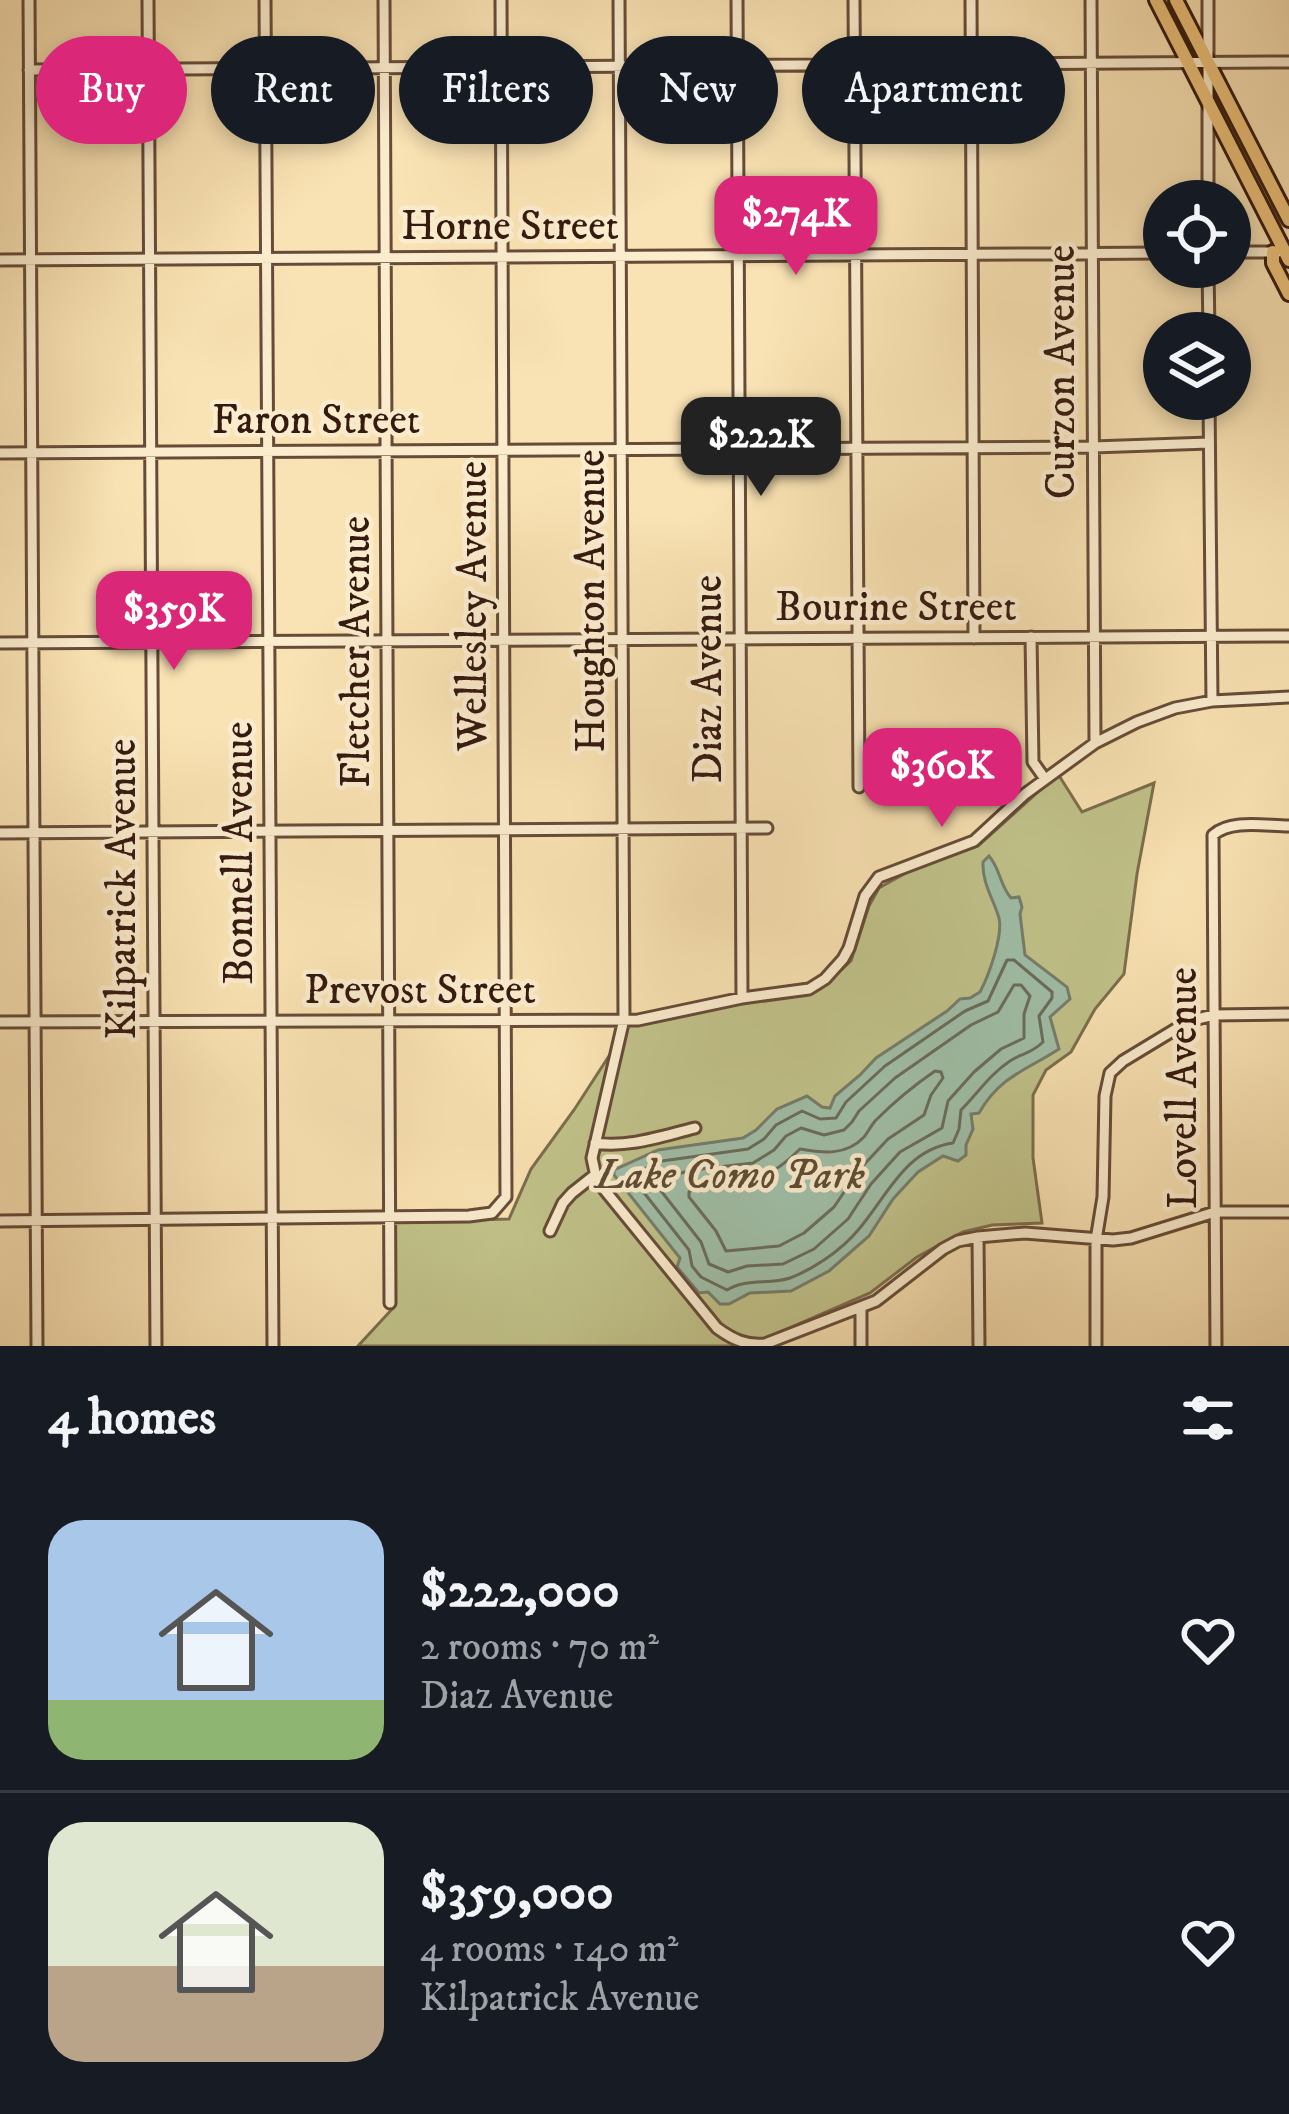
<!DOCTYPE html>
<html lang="en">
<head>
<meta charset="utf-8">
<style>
  :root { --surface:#171b24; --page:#242831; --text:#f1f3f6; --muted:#9ea1a6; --line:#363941; --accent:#db2777 }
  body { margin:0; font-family:"IM FELL DW Pica",serif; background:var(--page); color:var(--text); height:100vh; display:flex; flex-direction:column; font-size:45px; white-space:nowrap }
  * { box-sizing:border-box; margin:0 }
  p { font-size:39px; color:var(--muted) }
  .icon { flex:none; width:66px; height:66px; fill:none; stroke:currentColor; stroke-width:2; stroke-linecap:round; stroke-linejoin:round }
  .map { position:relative; height:1346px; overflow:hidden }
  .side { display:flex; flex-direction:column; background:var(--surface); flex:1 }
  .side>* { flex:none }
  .hud { position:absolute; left:36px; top:36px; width:1218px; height:108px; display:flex; gap:24px }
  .buttons { position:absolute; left:1143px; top:180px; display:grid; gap:24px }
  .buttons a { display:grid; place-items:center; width:108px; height:108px; border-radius:50%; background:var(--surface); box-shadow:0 6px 18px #0003; font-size:60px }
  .price { position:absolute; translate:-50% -102px; padding:0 27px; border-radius:24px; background:var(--accent); color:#fff; font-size:39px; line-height:78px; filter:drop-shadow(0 3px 6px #0008) }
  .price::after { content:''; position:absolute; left:50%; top:72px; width:36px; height:27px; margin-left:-18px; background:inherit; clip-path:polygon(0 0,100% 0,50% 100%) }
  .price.active { background:#222; color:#fff }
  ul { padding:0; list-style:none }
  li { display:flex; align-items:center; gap:36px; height:300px; padding:0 48px }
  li+li { border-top:3px solid var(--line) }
  li span { display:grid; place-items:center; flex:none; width:336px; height:240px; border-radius:36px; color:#555 }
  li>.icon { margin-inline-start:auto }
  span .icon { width:144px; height:144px; fill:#fffc; stroke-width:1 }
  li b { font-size:51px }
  h2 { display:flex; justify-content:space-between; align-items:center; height:144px; padding:0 48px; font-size:51px }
  .tag { padding:0 42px; border-radius:54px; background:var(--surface); box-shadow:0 6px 18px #0003; font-size:42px; line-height:108px }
  .tag.active { background:var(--accent); color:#fff }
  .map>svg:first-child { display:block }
</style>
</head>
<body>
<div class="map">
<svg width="1289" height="1346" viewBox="0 0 1289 1346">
  <rect width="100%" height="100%" fill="#f9e2b3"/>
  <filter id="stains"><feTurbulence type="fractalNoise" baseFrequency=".00167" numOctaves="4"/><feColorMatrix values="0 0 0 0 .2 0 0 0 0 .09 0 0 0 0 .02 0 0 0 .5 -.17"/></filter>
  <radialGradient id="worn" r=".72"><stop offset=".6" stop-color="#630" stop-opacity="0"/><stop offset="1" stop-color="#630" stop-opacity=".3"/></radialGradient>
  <path fill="#c1c28a" stroke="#7b6e4c" stroke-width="3" d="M1058,774L1082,812L1154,783L1137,874L1124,974L1095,1009L1071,1052L1046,1070L1033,1095V1158L1042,1223L992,1225L963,1232L917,1257L870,1293L748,1346H358L394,1307V1222L509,1219L531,1169L574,1110L629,1025L820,989L851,961L869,906L879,888L911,870L978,846Z"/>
  <path fill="#9fbfa8" stroke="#757d6b" stroke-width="3" d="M989,856C1001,870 999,884 1011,898L1019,897L1022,907L1020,914L1025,955L1067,987L1070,999L1050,1017L1059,1049C1027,1070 1000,1076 979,1113L971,1114L973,1129L966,1145V1155L958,1161L943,1156L918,1172L893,1199L869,1236L829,1271L791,1291L750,1293L729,1304H720L708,1292L699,1293L677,1267L680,1258L614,1175V1170L658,1150L743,1138L756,1130L777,1109L807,1096L822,1107L830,1108L835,1096L860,1075L876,1058L947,1011L960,999L970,998L980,992C989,975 1003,936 999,918C993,898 982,883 983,862Z"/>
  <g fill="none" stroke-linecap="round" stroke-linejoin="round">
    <path stroke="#6a6c5c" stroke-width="3" d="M1007,960H1014L1052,992V998L1039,1016L1043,1042C1029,1055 1024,1052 1010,1061C990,1074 977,1094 961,1110L959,1129L953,1143C905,1150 888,1195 859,1229C850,1240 836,1252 824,1260C815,1266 801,1274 790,1278C769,1285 747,1278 727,1290L701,1277L692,1266L689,1250L634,1180L635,1173L662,1161L748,1149L764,1139L776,1125L802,1111L820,1119L836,1118L846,1102L885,1066L965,1011L988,1001Z
      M1014,985H1021L1030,996L1024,1014V1038L1001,1049L974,1072L948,1101L942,1128L900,1152L871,1184L848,1219L814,1249L783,1264L747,1266L728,1272L709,1264L701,1242L658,1187L659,1179L692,1170L753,1163L774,1150L786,1136L801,1128L824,1135L844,1130L852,1122L859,1111L895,1078L971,1025L998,1012Z
      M935,1071L941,1072L943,1078L931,1095L924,1115L888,1139L859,1170L834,1207L804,1233L779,1246L726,1251L716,1231L689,1197V1192L693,1189C743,1182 762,1187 800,1149C823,1153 846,1156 864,1137C868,1132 871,1126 875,1121C893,1103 913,1086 935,1071Z"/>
    <defs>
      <path id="minor" d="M29,0L37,1346
        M148,0L156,1346
        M265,0L273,1346
        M384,0L390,1303
        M619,0L624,1019L592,1158L595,1172L603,1188L717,1328C732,1339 746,1346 765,1344L876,1301L943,1249L958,1241L978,1237L1025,1233L1113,1240L1131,1238L1215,1212H1289
        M737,0L742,998
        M854,0L859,787
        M971,0L974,638
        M1091,0L1095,743
        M1208,0V201
        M29,70L1289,62
        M1230,252H1278
        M0,260L1164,253
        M1208,267L1209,333
        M1209,399L1212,701
        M0,453L1093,447L1209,443
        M1031,637L1033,762L1045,779
        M0,643L1289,636
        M0,833L767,828
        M0,1022L638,1020L742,998L809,989L825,979L843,959L849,948L865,896L879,877L974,841L1025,794L1095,743L1137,722L1175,708L1212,701L1289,697
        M595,1143C629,1148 662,1136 695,1128
        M0,1221L469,1216L492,1213L506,1197L501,0
        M550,1231L563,1203L572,1193L596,1174
        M978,1237L979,1346
        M861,1307V1346
        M1096,1346V1240L1103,1197L1105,1096L1110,1073L1123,1061L1189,1021L1214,1015L1289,1014
        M1216,1346L1213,835C1231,819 1265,826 1289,826"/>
      <path id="major" d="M1156,0L1289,260
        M1176,0L1289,220
        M1273,252V263L1289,294"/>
    </defs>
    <use href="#minor" stroke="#664c38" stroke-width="15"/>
    <use href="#major" stroke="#351a0f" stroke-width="18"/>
    <use href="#minor" stroke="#fbecce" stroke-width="9"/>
    <use href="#major" stroke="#ecc17a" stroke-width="12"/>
  </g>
  <g text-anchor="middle" stroke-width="9" stroke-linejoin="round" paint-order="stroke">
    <g font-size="42" fill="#351a0f" stroke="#fbecce">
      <text x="510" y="239">Horne Street</text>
      <text transform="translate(1059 372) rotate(-90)" y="15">Curzon Avenue</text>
      <text x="316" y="433">Faron Street</text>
      <text transform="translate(589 601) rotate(-90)" y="15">Houghton Avenue</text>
      <text x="896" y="620">Bourine Street</text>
      <text transform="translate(471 606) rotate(-90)" y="15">Wellesley Avenue</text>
      <text transform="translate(354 652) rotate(-90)" y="15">Fletcher Avenue</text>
      <text transform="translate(706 679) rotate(-90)" y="15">Diaz Avenue</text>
      <text transform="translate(237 853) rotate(-90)" y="15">Bonnell Avenue</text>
      <text transform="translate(120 889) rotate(-90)" y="15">Kilpatrick Avenue</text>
      <text x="420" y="1003">Prevost Street</text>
      <text transform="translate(1181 1088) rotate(-90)" y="15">Lovell Avenue</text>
    </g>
    <g font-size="42" font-style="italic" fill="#5f4c34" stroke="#fbecce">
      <text x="730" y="1188">Lake Como Park</text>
    </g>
  </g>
  <rect width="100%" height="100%" filter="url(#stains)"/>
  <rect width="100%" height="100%" fill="url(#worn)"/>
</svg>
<div class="buttons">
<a><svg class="icon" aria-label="locate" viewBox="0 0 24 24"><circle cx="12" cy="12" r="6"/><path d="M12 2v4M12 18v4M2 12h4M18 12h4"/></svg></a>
<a><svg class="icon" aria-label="layers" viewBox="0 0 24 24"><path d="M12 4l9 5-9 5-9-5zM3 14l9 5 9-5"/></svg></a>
</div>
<b class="price" style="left:796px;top:278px">$274K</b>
<b class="price active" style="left:761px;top:499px">$222K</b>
<b class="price" style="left:174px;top:673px">$359K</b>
<b class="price" style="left:942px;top:830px">$360K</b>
<div class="hud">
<a class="tag active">Buy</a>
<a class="tag">Rent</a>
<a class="tag">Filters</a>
<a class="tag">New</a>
<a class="tag">Apartment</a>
</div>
</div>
<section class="side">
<h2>4 homes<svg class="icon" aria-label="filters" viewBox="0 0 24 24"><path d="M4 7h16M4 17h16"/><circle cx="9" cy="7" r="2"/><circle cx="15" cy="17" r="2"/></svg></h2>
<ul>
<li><span style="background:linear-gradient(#a9c7e8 75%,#8fb573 0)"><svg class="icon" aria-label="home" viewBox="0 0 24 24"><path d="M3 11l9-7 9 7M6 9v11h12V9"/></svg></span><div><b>$222,000</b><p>2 rooms · 70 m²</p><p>Diaz Avenue</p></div><svg class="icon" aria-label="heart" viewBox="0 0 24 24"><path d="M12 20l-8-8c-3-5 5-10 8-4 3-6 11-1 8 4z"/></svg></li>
<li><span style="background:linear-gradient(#dfe7d0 60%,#b9a48a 0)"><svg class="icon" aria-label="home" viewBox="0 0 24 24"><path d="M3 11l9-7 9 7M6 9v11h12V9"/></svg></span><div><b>$359,000</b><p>4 rooms · 140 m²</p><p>Kilpatrick Avenue</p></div><svg class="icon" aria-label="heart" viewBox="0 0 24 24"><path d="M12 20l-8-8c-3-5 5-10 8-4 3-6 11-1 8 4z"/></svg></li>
</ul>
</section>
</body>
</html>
